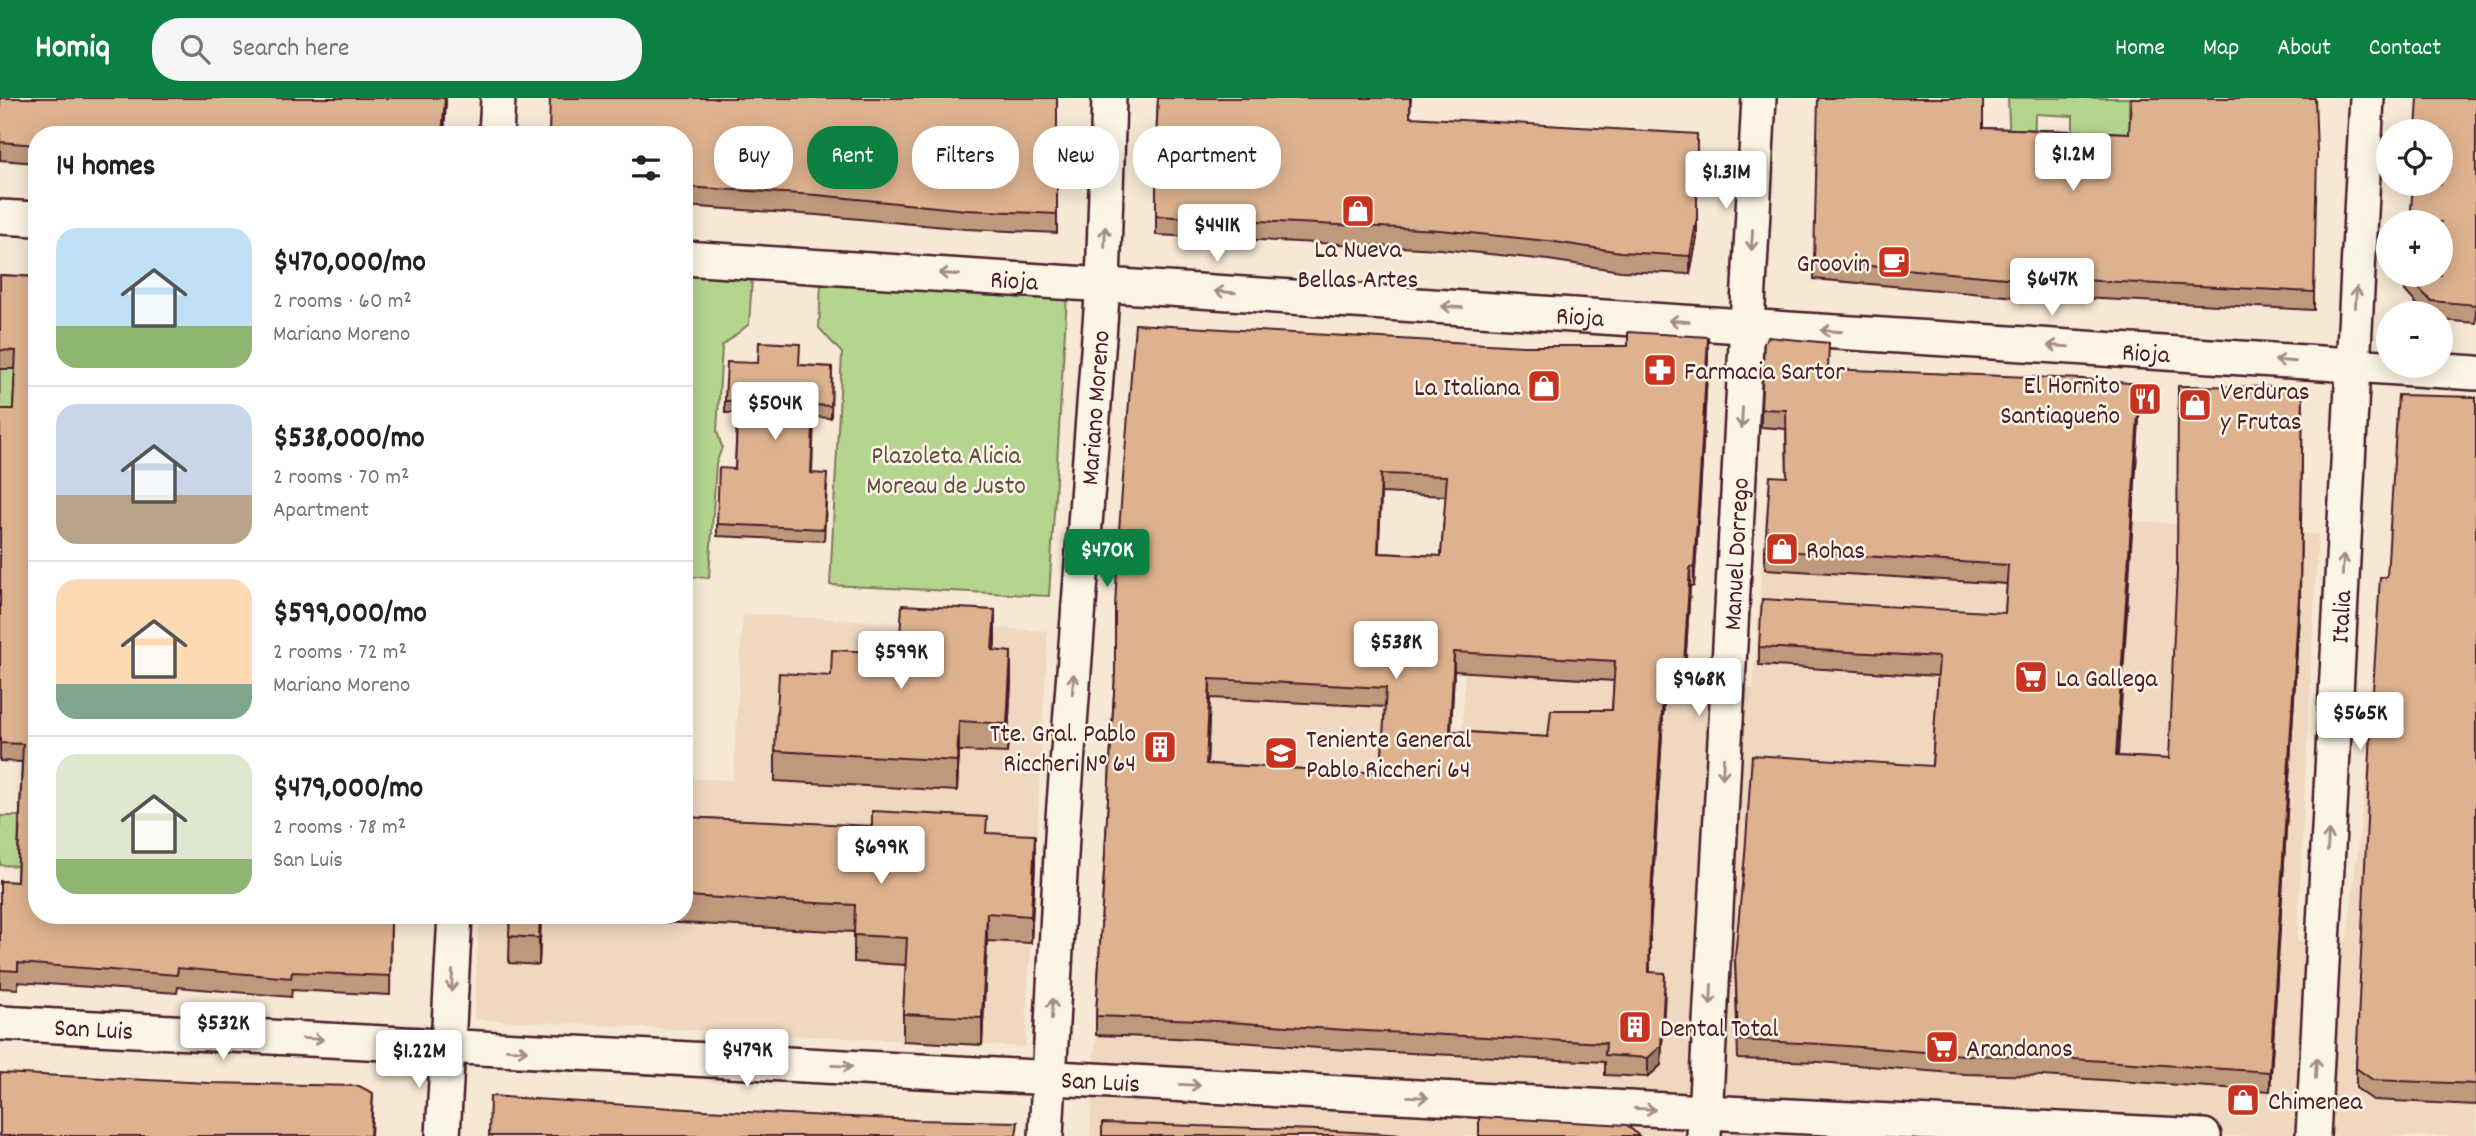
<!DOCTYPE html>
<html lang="en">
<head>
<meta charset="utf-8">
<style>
  :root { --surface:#fff; --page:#f6f6f6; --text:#222; --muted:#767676; --line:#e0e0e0; --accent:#0b8043 }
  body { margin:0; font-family:Dekko,sans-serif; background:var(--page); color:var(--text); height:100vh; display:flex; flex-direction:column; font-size:26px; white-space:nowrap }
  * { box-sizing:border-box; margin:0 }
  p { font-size:23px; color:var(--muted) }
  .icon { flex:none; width:38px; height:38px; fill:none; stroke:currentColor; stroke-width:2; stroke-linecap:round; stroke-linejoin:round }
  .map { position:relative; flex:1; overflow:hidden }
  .side { position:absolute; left:28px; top:28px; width:665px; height:798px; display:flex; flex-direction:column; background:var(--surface); border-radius:28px; box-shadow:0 4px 18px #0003 }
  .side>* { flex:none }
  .top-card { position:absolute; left:714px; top:28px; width:665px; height:63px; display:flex; gap:14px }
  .fabs { position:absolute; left:2376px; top:21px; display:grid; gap:14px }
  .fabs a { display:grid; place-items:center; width:77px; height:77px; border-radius:50%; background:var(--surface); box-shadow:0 4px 18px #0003; font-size:35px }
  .price { position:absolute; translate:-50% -60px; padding:0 16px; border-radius:7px; background:#fff; color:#222; font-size:23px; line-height:46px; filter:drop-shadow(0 2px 4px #0008) }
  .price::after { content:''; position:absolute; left:50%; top:42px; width:21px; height:16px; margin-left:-10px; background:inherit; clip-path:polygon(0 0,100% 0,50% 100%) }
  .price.on { background:var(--accent); color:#fff }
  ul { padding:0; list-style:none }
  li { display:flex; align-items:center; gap:21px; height:175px; padding:0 28px }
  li+li { border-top:2px solid var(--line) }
  li span { display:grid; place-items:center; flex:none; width:196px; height:140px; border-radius:21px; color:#555 }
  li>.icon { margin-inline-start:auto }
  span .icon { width:84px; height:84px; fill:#fffc; stroke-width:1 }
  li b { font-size:30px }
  h2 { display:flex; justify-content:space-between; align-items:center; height:84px; padding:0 28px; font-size:30px }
  .tag { padding:0 24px; border-radius:28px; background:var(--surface); box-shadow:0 4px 18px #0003; font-size:24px; line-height:63px }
  .tag.on { background:var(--accent); color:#fff }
  header { display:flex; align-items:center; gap:42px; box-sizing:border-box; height:98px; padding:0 35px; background:var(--accent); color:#fff }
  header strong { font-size:33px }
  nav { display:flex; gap:38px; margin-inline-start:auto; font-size:24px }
  .search { width:490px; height:63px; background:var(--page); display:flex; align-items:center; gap:18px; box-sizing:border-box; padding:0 24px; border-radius:28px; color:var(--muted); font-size:26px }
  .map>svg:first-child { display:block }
</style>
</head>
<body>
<header>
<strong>Homiq</strong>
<div class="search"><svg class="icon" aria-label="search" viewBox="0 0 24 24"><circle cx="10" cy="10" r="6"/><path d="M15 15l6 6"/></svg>Search here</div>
<nav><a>Home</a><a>Map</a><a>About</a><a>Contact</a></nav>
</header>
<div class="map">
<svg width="2476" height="1038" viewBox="0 0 2476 1038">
  <rect width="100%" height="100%" fill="#f6e8d4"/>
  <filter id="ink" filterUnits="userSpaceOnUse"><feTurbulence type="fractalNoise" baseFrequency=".0143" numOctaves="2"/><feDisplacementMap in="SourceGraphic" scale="14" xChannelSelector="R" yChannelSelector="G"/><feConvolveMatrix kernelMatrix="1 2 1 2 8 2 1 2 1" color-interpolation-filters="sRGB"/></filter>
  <g filter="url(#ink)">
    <path fill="#efd8bf" d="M1767,397L2318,436L2297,843H2347L2372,629L2476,618V1038H1090L1115,595L1452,613L1444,761L1456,768L1465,574L1753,591Z
      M743,516L1048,533L1025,949L474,921L479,817H684V680L733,682Z"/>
    <path fill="#b5d58f" stroke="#807a5d" stroke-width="2" d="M2008,0H2129V19L2199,20L2073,51V18L2035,16L2034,50L2010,49Z
      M684,177L752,181L749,226L722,248L717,333L722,349L716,366L709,480L684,478Z
      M821,185L1067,198L1049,498L830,487L842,255L819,230Z
      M0,271H16L13,330L0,329Z
      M0,718H19L18,768L0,767Z"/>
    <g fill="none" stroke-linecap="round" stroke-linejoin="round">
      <defs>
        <g id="street">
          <path d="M496,37L498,0"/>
          <path d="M0,119L37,121"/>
          <path id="s1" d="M684,160L2476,275"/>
          <path id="s2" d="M0,925L1705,1014L2204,1038"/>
          <path d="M443,1038L455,817"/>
          <path id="s3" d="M1046,1038L1063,720L1103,186L1109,0"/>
          <path id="s4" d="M1704,1038L1759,0"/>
          <path id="s5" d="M2313,1038L2367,0"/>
        </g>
      </defs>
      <use href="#street" stroke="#4a1f2b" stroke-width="38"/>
      <use href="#street" stroke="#fcf5e5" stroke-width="33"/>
    </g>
    <path fill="#bf997b" stroke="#4a1f2b" stroke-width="2" fill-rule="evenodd" d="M0,0H446L444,37H37V65L0,62Z
      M1057,0V135L966,131L817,117L684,108V37Z
      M1158,0H1411L1410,19L1697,139L1690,176L1621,173L1548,162L1440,151L1156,137V45Z
      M2315,0L2314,212L2062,199V203L1814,181V163L1983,30L2129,35Z
      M2476,0V225L2441,222V215H2425L2405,193V177H2441L2412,104Z
      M0,177L37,179V817H254V822L303,826L391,817L390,897L292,892L291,899L178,889L177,895L18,884V891L0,890V783L17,784L22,664L0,663V311H13L15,271H0Z
      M1708,258L1700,398L1694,488H1690L1684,587L1665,586L1650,833V874L1665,894L1661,967L1648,979L1605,977V964L1346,952L1200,941L1096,937V918L1115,577L1118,445ZM1381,395L1446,398L1441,458L1378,455ZM1454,573L1614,583L1612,612L1548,639L1451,633ZM1210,600L1385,609L1381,675L1207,666Z
      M758,265L832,269L831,320L814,319L812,375L827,388L824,443L717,438V426L735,371L737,315H725V303Z
      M1829,271L2140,305L2118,658L2168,661L2300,501L2270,993L2042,978L1964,976L1820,964L1738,961L1735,858L1932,668L1938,578L1759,567V549L2005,515L2007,486L1765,471V452L1787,379L1786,331L1761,329V311Z
      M2476,299V1007L2373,1002L2356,990V970L2387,479Z
      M995,542L994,552L1011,583L1007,655L959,653L957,693L775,683V653L899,555Z
      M684,719L987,735L1035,765L1031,845L987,843L982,947L903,943V916L906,867L854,864V834L541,818L539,867L509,865L510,817H684Z"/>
    <path fill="#9b7d64" stroke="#4a1f2b" stroke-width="2" d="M445,0H446L444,37H442Z
      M1697,36V139L1690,176V158Z
      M1708,239V258L1700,398L1694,488V469Z
      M2140,286V305L2116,677V658Z
      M2303,289L2300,501L2270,993V974Z
      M1381,376V395L1378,475V455Z
      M1690,469V488L1684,587V567Z
      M995,512V542L992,582V552Z
      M1011,554V583L1007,655V626Z
      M1454,554V573L1450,652V633Z
      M1665,566V586L1650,833V813Z
      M1210,581V600L1206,686V666Z
      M959,623V653L957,693V663Z
      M1035,737V765L1031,845V818Z
      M987,815V843L982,947V920Z
      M540,817H541L539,867V840Z
      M1665,875L1661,967L1648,979V960Z
      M373,995L371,1038H370Z"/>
    <path fill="#deb28f" stroke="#4a1f2b" stroke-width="2" fill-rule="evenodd" d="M0,0H445L442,37H37V47L0,44Z
      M550,0H1057V116L966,112L817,97L684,89V37H549Z
      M1158,0H1410V19L1697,36V120L1690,158L1621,154L1548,143L1440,132L1156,118V45Z
      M1818,0H1983V30L2129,35L2131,0H2315L2317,55L2314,194L2062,181V185L1814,163Z
      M2418,0H2476V207L2431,203L2406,177H2441V124H2410L2413,86H2441V33H2416Z
      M0,177L37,179V817H252V821L303,826V817H391L390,878L292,874L291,880L178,870L177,877L18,865V873L0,872V783L17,784L23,646L0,645V311H13L16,253L0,252Z
      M1135,226L1523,248H1628V234L1708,239L1700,378L1694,469H1690L1684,567L1665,566L1650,813L1649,874L1665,875L1661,948L1648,960L1605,957L1606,945L1346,932L1200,922L1096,918L1115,576V511L1118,445ZM1381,376L1447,378L1441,458L1378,455ZM1454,554L1615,563L1612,612H1551L1548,639L1450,633ZM1210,581L1386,590L1381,675L1206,666Z
      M1768,239L1829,245L1828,271L2083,281L2140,286L2116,658L2168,661L2177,473L2178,288L2303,289L2300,482L2270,974L2042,959L1964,957L1820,946L1738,942L1735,858L1745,757L1752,657L1932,668L1939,559L1759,549L1762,501L2005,515L2008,467L1765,452L1770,378L1787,379L1786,312L1761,311L1764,245Z
      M759,244L800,246L799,267L832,269L831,308L814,307L811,375L827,376L824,431L717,426L719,370L735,371L738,303H725L727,264L758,265Z
      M2398,297L2476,299V986L2373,982L2356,970L2372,609L2380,479H2387Z
      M902,507L995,512L992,552L1011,554L1007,626L959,623L957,663L775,653L779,575L831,578L832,552L899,555Z
      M872,713L987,719L986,735L1035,737L1031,818L987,815L982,920L903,916L907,840L854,837L855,807L684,798V719L872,728Z
      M510,817H540L539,840L509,838Z
      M0,975L209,985L359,988L373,995L370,1038H0Z
      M490,998L703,1012L916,1022L1018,1024L1016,1038H489Z
      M1479,1019L1627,1027L1639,1038H1479Z
      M1102,1025L1318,1032L1423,1038H1102Z"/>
    <defs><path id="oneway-shaft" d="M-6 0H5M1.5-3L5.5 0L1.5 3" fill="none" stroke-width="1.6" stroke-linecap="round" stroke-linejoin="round" transform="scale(1.75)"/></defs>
    <g stroke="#a38a88">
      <use href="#oneway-shaft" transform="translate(1105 139) rotate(-88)"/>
      <use href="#oneway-shaft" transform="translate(1752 142) rotate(93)"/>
      <use href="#oneway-shaft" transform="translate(949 176) rotate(-176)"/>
      <use href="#oneway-shaft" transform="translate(1225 194) rotate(-176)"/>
      <use href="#oneway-shaft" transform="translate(2356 199) rotate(-87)"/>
      <use href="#oneway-shaft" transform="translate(1452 209) rotate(-176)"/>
      <use href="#oneway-shaft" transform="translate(1679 223) rotate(-176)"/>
      <use href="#oneway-shaft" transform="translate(1831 233) rotate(-176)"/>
      <use href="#oneway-shaft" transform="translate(2058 248) rotate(-176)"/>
      <use href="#oneway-shaft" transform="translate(2285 263) rotate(-176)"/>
      <use href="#oneway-shaft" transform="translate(1742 320) rotate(93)"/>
      <use href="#oneway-shaft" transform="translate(2343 467) rotate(-87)"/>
      <use href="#oneway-shaft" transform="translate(1073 586) rotate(-86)"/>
      <use href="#oneway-shaft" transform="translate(1723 670) rotate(93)"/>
      <use href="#oneway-shaft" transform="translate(2328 743) rotate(-87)"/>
      <use href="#oneway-shaft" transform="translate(452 883) rotate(93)"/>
      <use href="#oneway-shaft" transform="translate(1711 897) rotate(93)"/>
      <use href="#oneway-shaft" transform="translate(1052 911) rotate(-87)"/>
      <use href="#oneway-shaft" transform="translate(313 941) rotate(3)"/>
      <use href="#oneway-shaft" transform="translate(517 952) rotate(3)"/>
      <use href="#oneway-shaft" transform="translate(842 968) rotate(3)"/>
      <use href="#oneway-shaft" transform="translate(2316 970) rotate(-87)"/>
      <use href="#oneway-shaft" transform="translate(1190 987) rotate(3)"/>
      <use href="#oneway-shaft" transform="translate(1418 999) rotate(3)"/>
      <use href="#oneway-shaft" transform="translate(1645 1011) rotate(3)"/>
    </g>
  </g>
  <defs>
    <symbol id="shop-square" viewBox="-11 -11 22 22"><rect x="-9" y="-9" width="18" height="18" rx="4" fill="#c8321e" stroke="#fcf5e5"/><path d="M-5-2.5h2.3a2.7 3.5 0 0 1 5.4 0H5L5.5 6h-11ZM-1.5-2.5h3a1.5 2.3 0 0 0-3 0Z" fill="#fff"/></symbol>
    <symbol id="cafe-square" viewBox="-11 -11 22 22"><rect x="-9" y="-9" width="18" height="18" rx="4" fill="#c8321e" stroke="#fcf5e5"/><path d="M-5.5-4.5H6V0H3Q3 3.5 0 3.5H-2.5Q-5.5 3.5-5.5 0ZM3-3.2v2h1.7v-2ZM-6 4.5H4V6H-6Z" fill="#fff"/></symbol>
    <symbol id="pharmacy-square" viewBox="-11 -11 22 22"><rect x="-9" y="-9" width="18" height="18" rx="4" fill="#c8321e" stroke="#fcf5e5"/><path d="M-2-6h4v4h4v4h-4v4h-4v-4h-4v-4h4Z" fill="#fff"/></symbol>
    <symbol id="restaurant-square" viewBox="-11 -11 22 22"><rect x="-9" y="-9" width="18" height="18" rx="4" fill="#c8321e" stroke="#fcf5e5"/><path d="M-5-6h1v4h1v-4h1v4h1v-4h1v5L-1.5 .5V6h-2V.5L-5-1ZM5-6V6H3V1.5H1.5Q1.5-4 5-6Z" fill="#fff"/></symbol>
    <symbol id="supermarket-square" viewBox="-11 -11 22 22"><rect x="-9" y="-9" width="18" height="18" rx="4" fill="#c8321e" stroke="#fcf5e5"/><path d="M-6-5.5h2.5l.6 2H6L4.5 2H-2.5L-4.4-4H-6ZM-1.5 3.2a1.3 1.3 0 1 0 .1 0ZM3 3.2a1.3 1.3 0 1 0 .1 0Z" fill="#fff"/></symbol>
    <symbol id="building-square" viewBox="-11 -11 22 22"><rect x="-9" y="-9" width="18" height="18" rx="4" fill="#c8321e" stroke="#fcf5e5"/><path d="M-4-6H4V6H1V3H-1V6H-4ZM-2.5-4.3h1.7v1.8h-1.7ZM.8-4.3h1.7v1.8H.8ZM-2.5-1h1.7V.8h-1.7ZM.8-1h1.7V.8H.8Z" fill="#fff"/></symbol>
    <symbol id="school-square" viewBox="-11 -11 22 22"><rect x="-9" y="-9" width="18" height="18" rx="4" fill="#c8321e" stroke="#fcf5e5"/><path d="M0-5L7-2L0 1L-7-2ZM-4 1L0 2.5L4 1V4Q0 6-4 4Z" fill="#fff"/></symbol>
  </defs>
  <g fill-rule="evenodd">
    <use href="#shop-square" x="1339" y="94" width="38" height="38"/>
    <use href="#cafe-square" x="1875" y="145" width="38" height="38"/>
    <use href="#pharmacy-square" x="1641" y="253" width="38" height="38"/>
    <use href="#shop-square" x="1525" y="269" width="38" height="38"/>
    <use href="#restaurant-square" x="2126" y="282" width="38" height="38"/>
    <use href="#shop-square" x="2176" y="288" width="38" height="38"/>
    <use href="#shop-square" x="1763" y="432" width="38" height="38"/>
    <use href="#supermarket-square" x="2012" y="560" width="38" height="38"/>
    <use href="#building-square" x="1141" y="630" width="38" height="38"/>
    <use href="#school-square" x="1262" y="636" width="38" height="38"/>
    <use href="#building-square" x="1616" y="910" width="38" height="38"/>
    <use href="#supermarket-square" x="1923" y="930" width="38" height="38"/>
    <use href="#shop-square" x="2224" y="983" width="38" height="38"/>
  </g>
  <g text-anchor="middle" stroke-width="5" stroke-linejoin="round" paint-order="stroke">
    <g font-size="26" fill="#4a1f2b" stroke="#fcf5e5" text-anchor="start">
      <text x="1358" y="159" text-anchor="middle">La Nueva<tspan x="1358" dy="30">Bellas Artes</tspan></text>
      <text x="1870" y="173" text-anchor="end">Groovin</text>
      <text x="1684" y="281">Farmacia Sartor</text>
      <text x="2120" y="295" text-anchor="end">El Hornito<tspan x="2120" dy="30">Santiagueño</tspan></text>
      <text x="1520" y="297" text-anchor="end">La Italiana</text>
      <text x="2220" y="301">Verduras<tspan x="2220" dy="30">y Frutas</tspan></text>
      <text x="1806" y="460">Rohas</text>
      <text x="2056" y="588">La Gallega</text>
      <text x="1136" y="643" text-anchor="end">Tte. Gral. Pablo<tspan x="1136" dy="30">Riccheri N° 64</tspan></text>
      <text x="1306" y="649">Teniente General<tspan x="1306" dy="30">Pablo Riccheri 64</tspan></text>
      <text x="1660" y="938">Dental Total</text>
      <text x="1966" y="958">Arandanos</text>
      <text x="2268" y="1011">Chimenea</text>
    </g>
    <g font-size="26" fill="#4a1f2b" stroke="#fcf5e5">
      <text dy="9" stroke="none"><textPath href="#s1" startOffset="331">Rioja</textPath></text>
      <text dy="9" stroke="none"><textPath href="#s1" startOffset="898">Rioja</textPath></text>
      <text dy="9" stroke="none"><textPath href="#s1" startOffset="1465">Rioja</textPath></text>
      <text dy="9" stroke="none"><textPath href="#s3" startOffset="730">Mariano Moreno</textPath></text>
      <text dy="9" stroke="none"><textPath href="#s4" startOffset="583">Manuel Dorrego</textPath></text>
      <text dy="9" stroke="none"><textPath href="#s5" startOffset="520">Italia</textPath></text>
      <text dy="9" stroke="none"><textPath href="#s2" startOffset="94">San Luis</textPath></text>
      <text dy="9" stroke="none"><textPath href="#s2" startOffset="1102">San Luis</textPath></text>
    </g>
    <g font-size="26" fill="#654c44" stroke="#fcf5e5">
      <text x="946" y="365">Plazoleta Alicia<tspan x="946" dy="30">Moreau de Justo</tspan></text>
    </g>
  </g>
</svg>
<div class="fabs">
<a><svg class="icon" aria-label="locate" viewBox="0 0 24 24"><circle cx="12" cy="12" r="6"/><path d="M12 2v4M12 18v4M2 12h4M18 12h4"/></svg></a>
<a>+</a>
<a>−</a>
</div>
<b class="price" style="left:2073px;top:95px">$1.2M</b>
<b class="price" style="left:1726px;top:113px">$1.31M</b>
<b class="price" style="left:1217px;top:166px">$441K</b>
<b class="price" style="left:2052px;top:220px">$647K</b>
<b class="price" style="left:775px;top:344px">$504K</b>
<b class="price on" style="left:1107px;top:491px">$470K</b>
<b class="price" style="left:1396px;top:583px">$538K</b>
<b class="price" style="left:901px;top:593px">$599K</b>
<b class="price" style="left:1699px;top:620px">$968K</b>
<b class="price" style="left:2360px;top:654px">$565K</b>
<b class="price" style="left:881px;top:788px">$699K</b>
<b class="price" style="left:223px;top:964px">$532K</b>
<b class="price" style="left:747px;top:991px">$479K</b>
<b class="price" style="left:419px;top:992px">$1.22M</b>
<div class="top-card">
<a class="tag">Buy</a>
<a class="tag on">Rent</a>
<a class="tag">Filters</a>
<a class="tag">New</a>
<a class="tag">Apartment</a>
</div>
<section class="side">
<h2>14 homes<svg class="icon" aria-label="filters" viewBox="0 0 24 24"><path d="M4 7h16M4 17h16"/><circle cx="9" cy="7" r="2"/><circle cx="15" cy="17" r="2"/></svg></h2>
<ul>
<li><span style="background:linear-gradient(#bfe0f5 70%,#8fb573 0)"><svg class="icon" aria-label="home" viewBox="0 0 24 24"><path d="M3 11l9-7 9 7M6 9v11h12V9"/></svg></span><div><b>$470,000/mo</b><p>2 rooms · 60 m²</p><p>Mariano Moreno</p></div></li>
<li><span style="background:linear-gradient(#c9d6e8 65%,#b9a48a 0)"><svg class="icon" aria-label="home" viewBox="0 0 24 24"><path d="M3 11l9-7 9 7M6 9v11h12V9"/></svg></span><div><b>$538,000/mo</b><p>2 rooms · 70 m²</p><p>Apartment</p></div></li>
<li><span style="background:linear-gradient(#ffd9b3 75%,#7fa58c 0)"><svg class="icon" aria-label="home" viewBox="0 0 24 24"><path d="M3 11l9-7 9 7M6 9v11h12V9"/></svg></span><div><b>$599,000/mo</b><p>2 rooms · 72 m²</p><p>Mariano Moreno</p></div></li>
<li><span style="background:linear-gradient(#dfe7d0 75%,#8fb573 0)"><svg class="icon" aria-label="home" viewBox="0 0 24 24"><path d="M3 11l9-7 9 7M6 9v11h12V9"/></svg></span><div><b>$479,000/mo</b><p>2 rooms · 78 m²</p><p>San Luis</p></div></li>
</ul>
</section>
</div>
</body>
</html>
